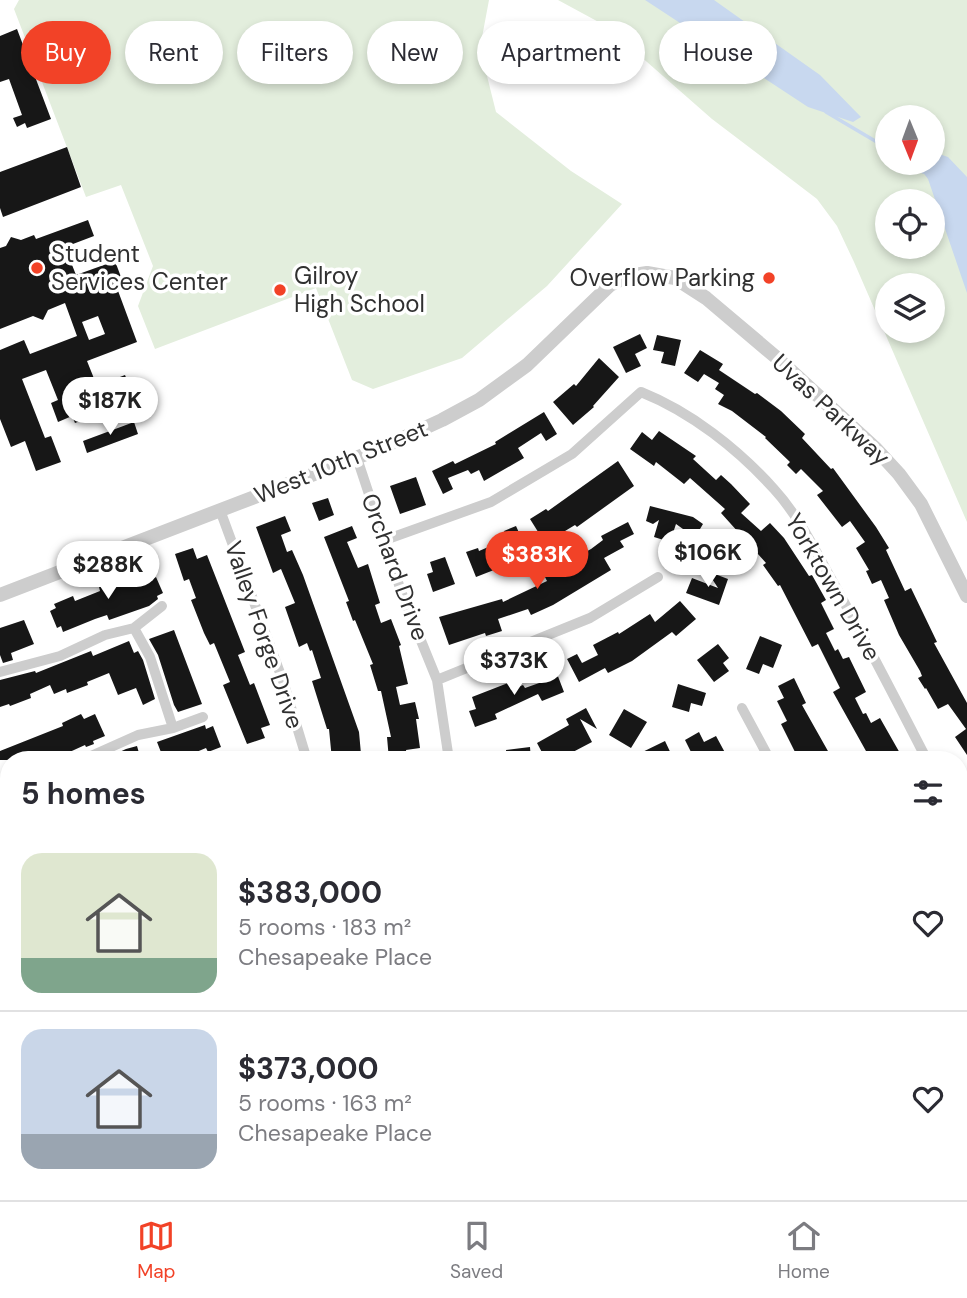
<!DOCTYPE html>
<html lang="en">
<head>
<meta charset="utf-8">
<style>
  :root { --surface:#fff; --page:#f2f2f3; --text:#2b2b33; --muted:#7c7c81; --line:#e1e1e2; --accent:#f24227 }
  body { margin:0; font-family:"DM Sans",sans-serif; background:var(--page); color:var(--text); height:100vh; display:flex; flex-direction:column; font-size:26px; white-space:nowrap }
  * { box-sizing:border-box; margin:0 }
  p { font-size:23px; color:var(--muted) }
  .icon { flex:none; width:38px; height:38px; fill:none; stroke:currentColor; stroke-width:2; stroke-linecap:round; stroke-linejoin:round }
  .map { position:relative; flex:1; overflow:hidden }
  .panel { position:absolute; left:0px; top:751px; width:968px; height:450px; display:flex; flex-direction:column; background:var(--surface); border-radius:28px 28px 0 0; box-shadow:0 4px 10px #0003 }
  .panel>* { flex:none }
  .banner { position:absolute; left:21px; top:21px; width:926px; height:63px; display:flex; gap:14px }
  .needle { width:46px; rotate:179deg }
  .buttons { position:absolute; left:875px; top:105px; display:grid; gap:14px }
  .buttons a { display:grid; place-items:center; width:70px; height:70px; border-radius:50%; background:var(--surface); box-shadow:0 4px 10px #0003; font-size:35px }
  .price { position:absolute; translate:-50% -60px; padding:0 16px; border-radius:24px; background:#fff; color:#222; font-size:23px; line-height:46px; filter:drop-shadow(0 2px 4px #0008) }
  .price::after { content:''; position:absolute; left:50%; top:42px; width:21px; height:16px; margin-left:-10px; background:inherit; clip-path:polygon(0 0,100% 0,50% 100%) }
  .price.active { background:var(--accent); color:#fff }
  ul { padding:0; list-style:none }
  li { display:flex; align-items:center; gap:21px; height:175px; padding:0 21px }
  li+li { border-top:2px solid var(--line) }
  li span { display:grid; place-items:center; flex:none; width:196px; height:140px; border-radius:21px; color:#555 }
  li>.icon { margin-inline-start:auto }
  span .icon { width:84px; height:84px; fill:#fffc; stroke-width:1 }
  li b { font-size:30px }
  h2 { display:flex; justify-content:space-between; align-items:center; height:84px; padding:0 21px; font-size:30px }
  .chip { padding:0 24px; border-radius:32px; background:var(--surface); box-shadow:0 4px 10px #0003; font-size:24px; line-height:63px }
  .chip.active { background:var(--accent); color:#fff }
  .menu { display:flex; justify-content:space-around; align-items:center; height:98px; border-top:2px solid var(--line); background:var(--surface); font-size:19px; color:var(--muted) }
  .menu a { display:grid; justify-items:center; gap:4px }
  .menu .active { color:var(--accent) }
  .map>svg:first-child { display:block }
</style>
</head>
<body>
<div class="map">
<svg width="967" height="1200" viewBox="0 0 967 1200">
  <rect width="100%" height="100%" fill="#fff"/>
  <path fill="#e3eedd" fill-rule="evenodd" d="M19,0H489L480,48L496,112L571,171L622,204L547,286L462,358L373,389L352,380L316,288L155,349L138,306L153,266L121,185L86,197L14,9Z
    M558,0H967V522L854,262L837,226L817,199L712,119L606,26ZM887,117H933V163H887ZM887,201H933V247H887ZM887,285H933V331H887Z"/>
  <path fill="#c8d8ef" d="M645,0H714L820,75L861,117L853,122L808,107Z
    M933,152L948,157L967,177V293L928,179L916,163H933Z"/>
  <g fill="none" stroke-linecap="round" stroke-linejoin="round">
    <path stroke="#c8d8ef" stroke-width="3.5" d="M826,112L887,148
      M913,163L923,172"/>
  </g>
  <path fill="#171717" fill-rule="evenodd" d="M17,29L51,119L27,128L25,123L17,127L13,118L22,115L9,79L0,82V36Z
    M67,147L81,187L3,217L0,208V172Z
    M88,220L94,236L65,247L76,275L115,261L121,277L114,280L137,342L87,361L97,386L125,375L135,400L75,423L72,416L58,422L51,403L58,400L46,370L22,379L45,438L51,436L61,462L36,471L25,441L11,447L0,419V350L24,340L30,354L77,336L65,303L48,310L43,320L33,316L0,329V248L6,246L11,237L21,240L34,235L36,239ZM98,316L105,334L89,340L82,322Z
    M640,334L647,348L635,354L641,366L626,373L613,347Z
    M657,335L681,340L675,366L661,363L664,352L653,350Z
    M700,350L723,364L719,370L755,394L757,393L781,411L805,434L802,438L831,469L833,468L876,527L889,548L886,550L905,591L911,588L937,642L934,643L967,703V755L955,737L966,729L948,704L938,709L926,688L925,689L918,678L922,676L920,671L899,635L884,600L889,598L881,580L872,584L866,571L869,570L856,548L865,542L850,521L842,527L817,495L823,491L801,469L796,474L787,465L790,462L765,438L766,437L732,411L718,404L724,395L715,389L719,383L704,374L698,382L684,373Z
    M599,358L619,377L593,406L594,407L573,425L553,402L574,384L576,386Z
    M544,412L557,434L546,441L541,433L518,448L524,458L484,481L479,470L471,474L468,470L448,478L453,489L443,494L432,471L453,461L455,464L496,444L495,442Z
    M134,422L138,434L87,453L83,441Z
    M659,431L696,456L693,459L716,480L721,475L731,484L750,504L741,513L761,531L770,523L784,538L809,576L812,575L826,600L821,603L834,629L826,633L835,651L838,649L843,659L849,657L866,692L855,698L863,714L866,713L871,723L880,718L901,755L894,760H871L833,692L840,688L818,644L812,647L780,585L778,586L763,565L766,563L721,513L725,509L690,478L684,484L656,462L654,466L630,449L642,432L652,440Z
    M618,461L634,486L577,527L575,525L545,543L530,519L546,509L548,511Z
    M416,477L426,505L400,514L390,486Z
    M328,498L334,515L319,521L312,503Z
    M650,506L693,517L703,524L700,529L717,555L703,564L696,554L688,560L681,550L697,539L676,524L670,542L654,537L659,520L653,524L646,521Z
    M285,516L291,531L281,535L287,552L292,550L303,575L359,732L361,754H352L353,760H332L329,729H327L312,681L321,678L312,650L310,651L307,643L299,647L285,607L295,603L281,569L273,573L256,527Z
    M628,522L634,534L620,541L624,547L604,558L611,570L553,605L531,615L528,609L498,619L502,631L486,636L485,633L449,645L439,617L502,599L503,602L547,581L544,575L591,549L603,540L601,536Z
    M352,526L357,538L347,542L358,568L368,564L380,603L375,605L381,623L391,619L401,645L399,646L408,684L396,687L400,705L415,702L419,719H416L420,748L406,750L407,758L389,760L387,737H391L381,691H378L370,665L373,664L355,620L353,621L346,602L349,601L324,537Z
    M516,526L525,546L496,560L499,568L476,577L466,552L478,548L479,551L507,539L504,531Z
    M193,548L197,559L207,555L245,652L238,655L250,685L254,683L270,725L261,728L265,738L247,744L223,685L230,682L214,643L210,645L204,633L191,600L196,598L189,579L184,581L175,554Z
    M445,557L455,584L433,592L427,574L433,572L430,562Z
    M707,571L728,579L719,605L686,593L692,578L718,588Z
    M137,572L139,577L150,573L152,579L156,577L163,593L157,596L158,599L149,606L109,620L107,615L95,619L63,632L61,626L57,628L50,611L56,608L54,604L73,596L75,601L100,591L99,587Z
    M680,601L696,619L676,636L672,632L632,661L608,673L605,668L579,682L567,659L577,654L582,663L598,655L593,645L618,632L619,634L650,614L655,622Z
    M24,620L34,644L11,653L13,660L3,663L0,655V628Z
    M174,630L202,704L178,712L174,705L158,655L149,639Z
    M760,636L782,645L773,668L763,664L759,674L746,669Z
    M129,641L134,653L138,651L143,660L155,699L143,705L136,688L118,695L109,673L87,682L88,685L67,693L66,689L54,694L50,685L30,694L31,698L10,706L9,704L0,707V680L35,671L36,673L91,651L93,656Z
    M718,644L729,658L723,663L729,671L714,682L697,660Z
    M554,666L564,692L542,701L538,694L495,714L497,719L475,727L469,711L476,709L472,697L508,683L511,690L523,685L525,688L542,682L538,672Z
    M794,678L806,703L802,705L833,760H799L781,724L787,721L777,701L784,698L778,686Z
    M678,684L706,693L702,706L691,703L689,712L672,707Z
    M586,708L597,729L580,719L592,742L571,753L574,760H546L537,743L569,725L566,719Z
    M624,709L647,722L631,748L609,735Z
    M81,714L84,719L95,714L105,736L93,741L94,744L86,747L85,745L52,760H0V751L63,726L62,723Z
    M205,725L206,729L213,726L221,747L208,752L206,748L177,760H164L157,742Z
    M699,732L704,742L716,736L729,760H695L685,740Z
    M665,741L674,760H626Z
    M137,746L141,760H102L126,749Z
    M530,747L531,760H507L506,750Z"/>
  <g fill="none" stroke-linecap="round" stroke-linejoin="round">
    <path stroke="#cdcdcd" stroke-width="10" d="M357,458L402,594L437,680L449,760
      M220,510L283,681L307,760
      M385,540L491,502L572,454L641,392C691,412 738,449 774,489C797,514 813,546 829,575C863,635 895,698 927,760
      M134,628L150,657L173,728
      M0,672L60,656L105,635L134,628L162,606
      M437,680L590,618L658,577
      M742,708L770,760
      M82,760L138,735L173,728L203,717
      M0,794L9,790
      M959,802L967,811
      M0,918L9,915
      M0,1077L6,1074
      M302,1192L303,1200
      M453,1192V1200"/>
    <path stroke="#cdcdcd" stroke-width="14" d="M0,595L379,449L442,420L479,400L527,365L610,285L628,276L647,273L675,278L706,298L777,358L876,449L899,474L921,504L967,596
      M959,1168L967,1167
      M106,1200L125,1192
      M908,1200V1192"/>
  </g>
  <g fill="#f24227" stroke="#fff" stroke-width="2.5">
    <circle cx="37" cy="268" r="7"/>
    <circle cx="769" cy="278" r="7"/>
    <circle cx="280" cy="290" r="7"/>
  </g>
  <g text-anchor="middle" stroke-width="7" stroke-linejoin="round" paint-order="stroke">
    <g font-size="24" fill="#303030" stroke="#fff" text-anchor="start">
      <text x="51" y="262">Student<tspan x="51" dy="28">Services Center</tspan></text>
      <text x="294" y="284">Gilroy<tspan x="294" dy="28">High School</tspan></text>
      <text x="755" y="286" text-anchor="end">Overflow Parking</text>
    </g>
    <g font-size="24" fill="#303030" stroke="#fff">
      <text transform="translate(831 410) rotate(43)" y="8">Uvas Parkway</text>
      <text transform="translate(341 462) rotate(-22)" y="8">West 10th Street</text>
      <text transform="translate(395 567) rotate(70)" y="8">Orchard Drive</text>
      <text transform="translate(833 587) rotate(60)" y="8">Yorktown Drive</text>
      <text transform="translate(264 635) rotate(71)" y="8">Valley Forge Drive</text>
    </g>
  </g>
</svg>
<div class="buttons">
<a><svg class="needle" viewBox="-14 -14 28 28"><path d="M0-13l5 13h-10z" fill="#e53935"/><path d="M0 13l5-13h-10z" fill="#7c7c81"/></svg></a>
<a><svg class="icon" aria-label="locate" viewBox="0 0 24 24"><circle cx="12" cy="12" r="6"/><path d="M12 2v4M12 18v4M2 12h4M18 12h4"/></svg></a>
<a><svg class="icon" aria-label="layers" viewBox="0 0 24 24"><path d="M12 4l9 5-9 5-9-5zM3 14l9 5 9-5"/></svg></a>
</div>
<b class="price" style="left:110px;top:437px">$187K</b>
<b class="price" style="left:708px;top:589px">$106K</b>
<b class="price active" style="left:537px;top:591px">$383K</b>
<b class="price" style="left:108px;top:601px">$288K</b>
<b class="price" style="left:514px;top:697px">$373K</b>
<div class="banner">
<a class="chip active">Buy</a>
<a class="chip">Rent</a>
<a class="chip">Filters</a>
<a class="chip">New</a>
<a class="chip">Apartment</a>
<a class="chip">House</a>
</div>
<section class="panel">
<h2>5 homes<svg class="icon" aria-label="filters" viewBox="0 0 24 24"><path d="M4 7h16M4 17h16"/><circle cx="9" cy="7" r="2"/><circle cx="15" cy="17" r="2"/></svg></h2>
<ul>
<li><span style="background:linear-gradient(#dfe7d0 75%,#7fa58c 0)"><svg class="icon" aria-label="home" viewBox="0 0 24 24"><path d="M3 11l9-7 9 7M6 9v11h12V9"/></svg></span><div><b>$383,000</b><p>5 rooms · 183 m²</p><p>Chesapeake Place</p></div><svg class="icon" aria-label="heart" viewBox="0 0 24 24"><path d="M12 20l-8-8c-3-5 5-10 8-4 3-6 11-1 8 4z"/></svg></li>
<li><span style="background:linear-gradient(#c9d6e8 75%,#9aa5b1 0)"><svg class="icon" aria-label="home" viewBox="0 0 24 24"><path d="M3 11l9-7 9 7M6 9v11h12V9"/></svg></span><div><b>$373,000</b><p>5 rooms · 163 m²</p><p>Chesapeake Place</p></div><svg class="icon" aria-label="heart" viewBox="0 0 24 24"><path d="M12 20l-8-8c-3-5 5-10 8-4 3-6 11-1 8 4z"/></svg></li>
</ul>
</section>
</div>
<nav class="menu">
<a class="active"><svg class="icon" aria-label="map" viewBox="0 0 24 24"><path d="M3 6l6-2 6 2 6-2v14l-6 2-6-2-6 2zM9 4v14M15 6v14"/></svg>Map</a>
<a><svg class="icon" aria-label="saved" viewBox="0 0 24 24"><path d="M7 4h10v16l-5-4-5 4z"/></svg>Saved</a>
<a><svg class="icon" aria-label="home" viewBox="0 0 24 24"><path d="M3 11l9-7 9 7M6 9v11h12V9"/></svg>Home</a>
</nav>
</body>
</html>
